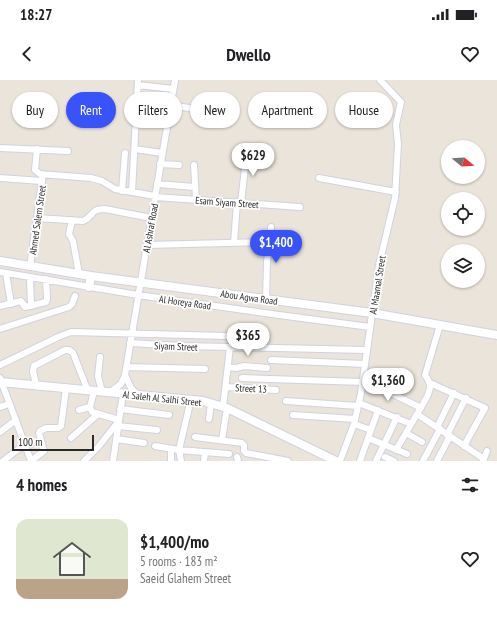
<!DOCTYPE html>
<html lang="en">
<head>
<meta charset="utf-8">
<style>
  :root { --surface:#fff; --page:#f6f6f6; --text:#202124; --muted:#757577; --line:#e0e0e0; --accent:#3853fb }
  body { margin:0; font-family:"PT Sans Narrow",sans-serif; background:var(--page); color:var(--text); height:100vh; display:flex; flex-direction:column; font-size:15px; white-space:nowrap }
  * { box-sizing:border-box; margin:0 }
  p { font-size:13px; color:var(--muted) }
  .icon { flex:none; width:22px; height:22px; fill:none; stroke:currentColor; stroke-width:2; stroke-linecap:round; stroke-linejoin:round }
  .map { position:relative; height:381px; overflow:hidden }
  .panel { display:flex; flex-direction:column; background:var(--surface); flex:1 }
  .panel>* { flex:none }
  .hud { position:absolute; left:12px; top:12px; width:473px; height:36px; display:flex; gap:8px }
  .needle { width:26px; rotate:108deg }
  .fabs { position:absolute; left:441px; top:60px; display:grid; gap:8px }
  .fabs a { display:grid; place-items:center; width:44px; height:44px; border-radius:50%; background:var(--surface); box-shadow:0 1px 3px #0004; font-size:20px }
  .scale { position:absolute; left:12px; bottom:10px; width:82px; box-sizing:border-box; padding-left:4px; border:2px solid #292929; border-top:0; font-size:11px; line-height:14px; white-space:nowrap; color:#292929; -webkit-text-stroke:3px #fff; paint-order:stroke }
  .price { position:absolute; translate:-50% -34px; padding:0 9px; border-radius:14px; background:#fff; color:#222; font-size:13px; line-height:26px; filter:drop-shadow(0 1px 2px #0008) }
  .price::after { content:''; position:absolute; left:50%; top:24px; width:12px; height:9px; margin-left:-6px; background:inherit; clip-path:polygon(0 0,100% 0,50% 100%) }
  .price.on { background:var(--accent); color:#fff }
  ul { padding:0; list-style:none }
  li { display:flex; align-items:center; gap:12px; height:100px; padding:0 16px }
  li+li { border-top:1px solid var(--line) }
  li span { display:grid; place-items:center; flex:none; width:112px; height:80px; border-radius:12px; color:#555 }
  li>.icon { margin-inline-start:auto }
  span .icon { width:48px; height:48px; fill:#fffc; stroke-width:1 }
  li b { font-size:17px }
  h2 { display:flex; justify-content:space-between; align-items:center; height:48px; padding:0 16px; font-size:17px }
  .chip { padding:0 14px; border-radius:18px; background:var(--surface); box-shadow:0 1px 3px #0004; font-size:14px; line-height:36px }
  .chip.on { background:var(--accent); color:#fff }
  .status { display:flex; justify-content:space-between; align-items:center; height:28px; padding:0 20px; background:var(--surface); direction:ltr }
  .status svg { height:11px; fill:currentColor }
  header { display:flex; justify-content:space-between; align-items:center; height:52px; padding:0 16px; background:var(--surface); font-size:18px; font-weight:800 }
  .map>svg:first-child { display:block }
</style>
</head>
<body>
<div class="status"><b>18:27</b><svg viewBox="0 0 49 12"><path d="M0 12V9h3v3zM5 12V6h3v6zM10 12V3h3v9zM15 12V0h3v12zM26 1h20v11H26zM47 4h2v5h-2z"/></svg></div>
<header><svg class="icon" aria-label="back" viewBox="0 0 24 24"><path d="M15 5l-7 7 7 7"/></svg>Dwello<svg class="icon" aria-label="heart" viewBox="0 0 24 24"><path d="M12 20l-8-8c-3-5 5-10 8-4 3-6 11-1 8 4z"/></svg></header>
<div class="map">
<svg width="497" height="381" viewBox="0 0 497 381">
  <rect width="100%" height="100%" fill="#ebe4da"/>
  <g fill="none" stroke-linecap="round" stroke-linejoin="round">
    <defs>
      <path id="minor" d="M138,5L173,9
        M170,25L208,31L209,33L207,44
        M0,68L68,71
        M37,69L35,90L40,94L91,98L102,101L115,109L155,116
        M135,69L162,73
        M160,84L179,85
        M194,85L196,120
        M0,98L42,101
        M319,98L396,112
        M157,104L195,107
        M122,111L125,73
        M132,112L138,0
        M155,117L300,127
        M241,123L247,70
        M37,138L83,141C95,136 89,129 105,129L151,138
        M72,140L69,154L73,161L79,194
        M234,163L237,122
        M147,165L270,162
        M30,187L43,94
        M0,192L138,215L279,235L370,247
        M6,193L11,224
        M30,197L31,226
        M266,220L267,182L271,147
        M0,226L21,221L25,227L46,222L47,219L46,199
        M0,249L69,227L72,224L75,216
        M130,263L182,266L366,270
        M100,277L98,296L102,312
        M271,280L365,284
        M0,285L58,257L71,252L263,257
        M127,287L205,289
        M228,287L236,288L244,286L267,288
        M125,295L131,308L138,315
        M0,298L31,381
        M242,298L363,302
        M363,299L421,328
        M430,303L485,328L464,366
        M36,305L33,291L34,286L65,270H69L73,273L88,311
        M226,307L276,310
        M94,311L90,327L92,332L119,340
        M109,313L121,304L125,295L175,0
        M286,321L358,326
        M359,323L411,344
        M0,327L9,324
        M223,327L230,267
        M120,329L169,335
        M79,330L90,327
        M417,334L484,379
        M293,335L355,339
        M209,339L211,323
        M354,344L371,350
        M118,346L157,350
        M437,347L454,313
        M0,352L16,340
        M406,353L422,362
        M447,355L466,318
        M195,357L242,363L244,365V371L246,373L288,381
        M71,358L98,334
        M368,358L407,374
        M116,359L144,363
        M222,360L227,328
        M155,366L179,370L229,374
        M171,369V381
        M396,370L427,317C431,307 432,305 425,295L440,245
        M237,377L238,381
        M385,377L394,381
        M3,381L25,364
        M31,381L44,371L39,353L40,351L46,348H58L61,346L66,309
        M84,381L99,366L118,342
        M113,381L123,314
        M181,381L179,370L191,319
        M204,381L205,372
        M340,381L354,344L361,313L379,185L395,118L398,64L396,45L401,22L380,0
        M360,381L378,330
        M376,381L397,337
        M423,381L440,349
        M437,381L450,356
        M483,381L487,371"/>
      <path id="tertiary" d="M0,181L91,196L372,233L497,255
        M89,207L91,196
        M0,302L203,321L227,328L336,381"/>
    </defs>
    <use href="#minor" stroke="#cfd2e2" stroke-width="8"/>
    <use href="#tertiary" stroke="#cfd2e2" stroke-width="10"/>
    <use href="#minor" stroke="#fff" stroke-width="6"/>
    <use href="#tertiary" stroke="#fff" stroke-width="8"/>
  </g>
  <g text-anchor="middle" stroke-width="3.5" stroke-linejoin="round" paint-order="stroke">
    <g font-size="10" fill="#292929" stroke="#fff">
      <text transform="translate(227 122) rotate(4)" y="4">Esam Siyam Street</text>
      <text transform="translate(37 140) rotate(-82)" y="4">Ahmed Salem Street</text>
      <text transform="translate(150 148) rotate(-80)" y="4">Al Ashraf Road</text>
      <text transform="translate(377 205) rotate(-81)" y="4">Al Maamal Street</text>
      <text transform="translate(249 217) rotate(8)" y="4">Abou Agwa Road</text>
      <text transform="translate(185 222) rotate(8)" y="4">Al Horeya Road</text>
      <text transform="translate(176 266) rotate(2)" y="4">Siyam Street</text>
      <text transform="translate(251 308) rotate(3)" y="4">Street 13</text>
      <text transform="translate(162 318) rotate(6)" y="4">Al Saleh Al Salhi Street</text>
    </g>
  </g>
</svg>
<div class="fabs">
<a><svg class="needle" viewBox="-14 -14 28 28"><path d="M0-13l5 13h-10z" fill="#e53935"/><path d="M0 13l5-13h-10z" fill="#757577"/></svg></a>
<a><svg class="icon" aria-label="locate" viewBox="0 0 24 24"><circle cx="12" cy="12" r="6"/><path d="M12 2v4M12 18v4M2 12h4M18 12h4"/></svg></a>
<a><svg class="icon" aria-label="layers" viewBox="0 0 24 24"><path d="M12 4l9 5-9 5-9-5zM3 14l9 5 9-5"/></svg></a>
</div>
<div class="scale">100 m</div>
<b class="price" style="left:253px;top:97px">$629</b>
<b class="price on" style="left:276px;top:184px">$1,400</b>
<b class="price" style="left:248px;top:277px">$365</b>
<b class="price" style="left:388px;top:322px">$1,360</b>
<div class="hud">
<a class="chip">Buy</a>
<a class="chip on">Rent</a>
<a class="chip">Filters</a>
<a class="chip">New</a>
<a class="chip">Apartment</a>
<a class="chip">House</a>
</div>
</div>
<section class="panel">
<h2>4 homes<svg class="icon" aria-label="filters" viewBox="0 0 24 24"><path d="M4 7h16M4 17h16"/><circle cx="9" cy="7" r="2"/><circle cx="15" cy="17" r="2"/></svg></h2>
<ul>
<li><span style="background:linear-gradient(#dfe7d0 75%,#b9a48a 0)"><svg class="icon" aria-label="home" viewBox="0 0 24 24"><path d="M3 11l9-7 9 7M6 9v11h12V9"/></svg></span><div><b>$1,400/mo</b><p>5 rooms · 183 m²</p><p>Saeid Glahem Street</p></div><svg class="icon" aria-label="heart" viewBox="0 0 24 24"><path d="M12 20l-8-8c-3-5 5-10 8-4 3-6 11-1 8 4z"/></svg></li>
</ul>
</section>
</body>
</html>
